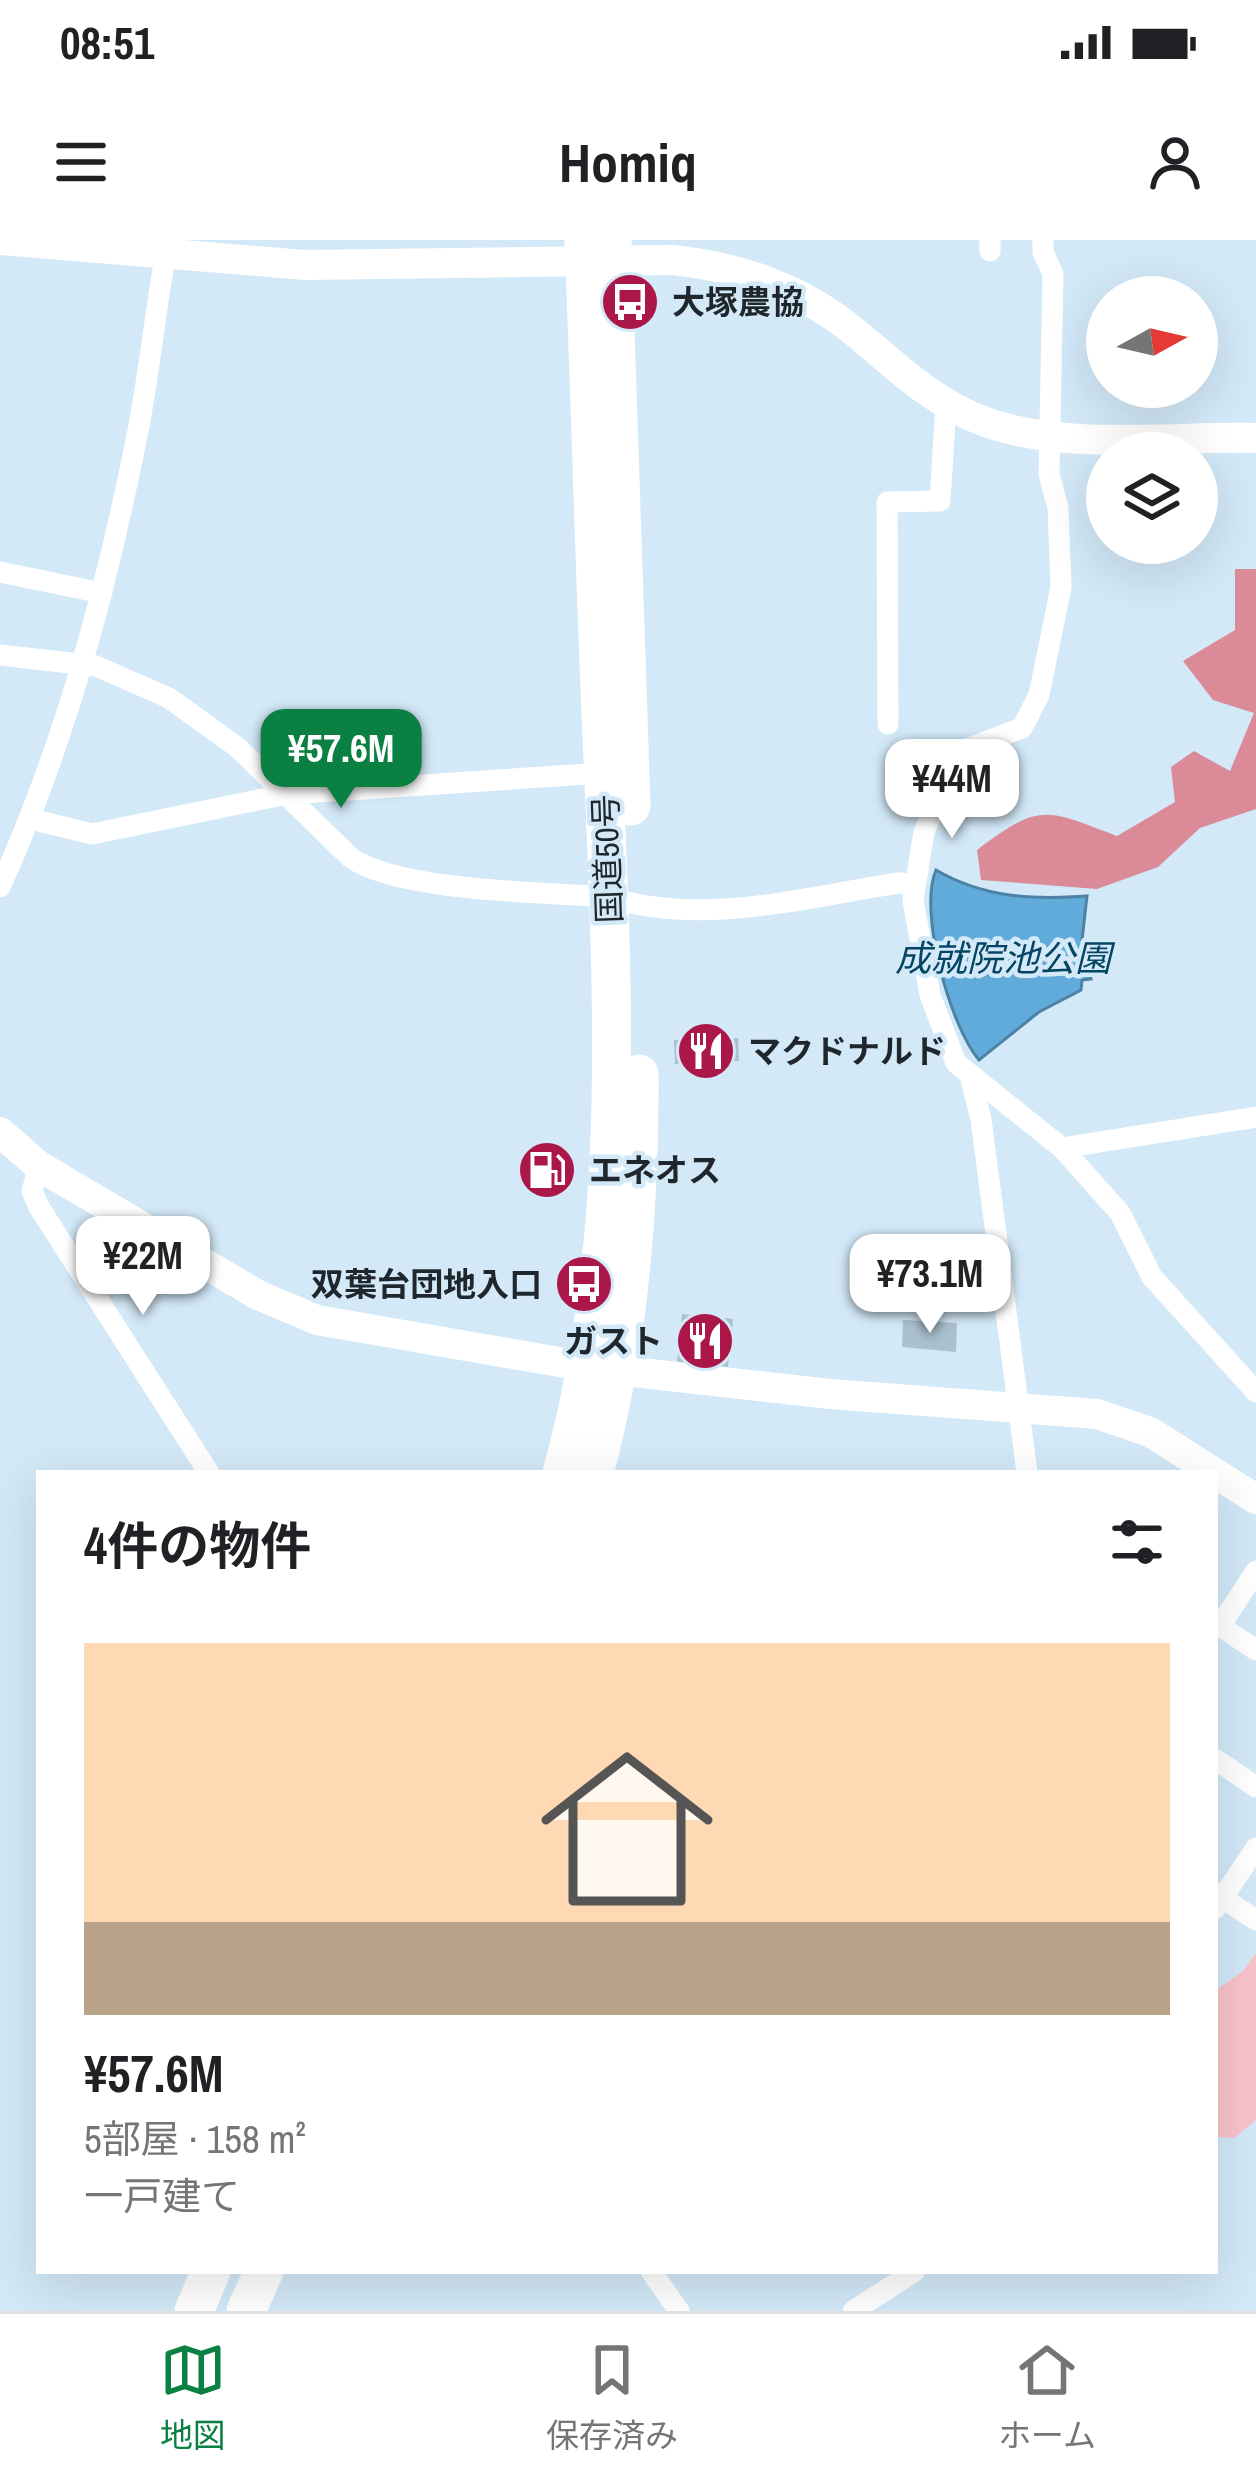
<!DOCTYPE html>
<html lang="ja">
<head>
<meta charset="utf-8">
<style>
  :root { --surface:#fff; --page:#f6f6f6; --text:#202124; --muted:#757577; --line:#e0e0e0; --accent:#0b8043 }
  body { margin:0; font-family:"Archivo Narrow","Noto Sans JP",sans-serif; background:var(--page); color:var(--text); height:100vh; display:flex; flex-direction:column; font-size:45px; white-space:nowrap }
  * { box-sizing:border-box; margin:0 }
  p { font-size:39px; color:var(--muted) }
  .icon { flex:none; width:66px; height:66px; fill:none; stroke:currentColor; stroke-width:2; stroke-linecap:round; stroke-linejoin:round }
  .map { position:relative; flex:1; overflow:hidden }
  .sheet { position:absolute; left:36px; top:1230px; width:1182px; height:804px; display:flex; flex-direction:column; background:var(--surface); border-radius:0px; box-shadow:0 12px 48px #0002 }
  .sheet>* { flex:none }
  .needle { width:78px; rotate:82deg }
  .fabs { position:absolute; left:1086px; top:36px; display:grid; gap:24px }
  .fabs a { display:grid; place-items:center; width:132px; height:132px; border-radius:50%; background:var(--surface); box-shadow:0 12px 48px #0002; font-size:60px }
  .price { position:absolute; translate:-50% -102px; padding:0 27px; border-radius:24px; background:#fff; color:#222; font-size:39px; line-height:78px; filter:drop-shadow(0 3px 6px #0008) }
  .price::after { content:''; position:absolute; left:50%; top:72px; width:36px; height:27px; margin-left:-18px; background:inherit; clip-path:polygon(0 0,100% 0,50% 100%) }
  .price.active { background:var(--accent); color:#fff }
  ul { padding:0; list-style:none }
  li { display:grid; align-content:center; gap:24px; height:636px; padding:0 48px }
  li+li { border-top:3px solid var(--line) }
  li span { display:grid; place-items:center; height:372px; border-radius:0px; color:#555 }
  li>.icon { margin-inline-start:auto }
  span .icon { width:216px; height:216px; fill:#fffc; stroke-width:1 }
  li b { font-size:51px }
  h2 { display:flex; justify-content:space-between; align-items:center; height:144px; padding:0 48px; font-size:51px }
  .status { display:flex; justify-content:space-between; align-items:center; height:84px; padding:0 60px; background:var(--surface); direction:ltr }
  .status svg { height:33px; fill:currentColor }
  header { display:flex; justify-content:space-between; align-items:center; height:156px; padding:0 48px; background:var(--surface); font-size:54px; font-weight:700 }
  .tabs { display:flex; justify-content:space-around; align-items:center; height:168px; border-top:3px solid var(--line); background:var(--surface); font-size:33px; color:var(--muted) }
  .tabs a { display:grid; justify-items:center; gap:6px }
  .tabs .active { color:var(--accent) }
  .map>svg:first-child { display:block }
</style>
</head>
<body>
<div class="status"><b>08:51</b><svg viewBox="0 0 49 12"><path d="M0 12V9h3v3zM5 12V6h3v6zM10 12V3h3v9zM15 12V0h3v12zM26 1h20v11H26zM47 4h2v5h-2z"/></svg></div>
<header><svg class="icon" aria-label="menu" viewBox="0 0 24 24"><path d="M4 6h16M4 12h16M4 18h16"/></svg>Homiq<svg class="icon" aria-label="person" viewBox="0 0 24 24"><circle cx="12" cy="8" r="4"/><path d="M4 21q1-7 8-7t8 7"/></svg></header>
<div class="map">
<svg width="1256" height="2071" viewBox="0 0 1256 2071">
  <rect width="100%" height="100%" fill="#d3e9f8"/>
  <path fill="#f9c3cb" d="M1256,1713V1880L1234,1898L1215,1897V1751L1243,1731Z"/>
  <path fill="#db8a97" d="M1235,329H1256V569L1200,588L1158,627L1097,649L981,640L977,610C1041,562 1045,569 1117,596L1175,562L1171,527L1194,511L1230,531L1254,473L1213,460L1183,421L1235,390Z"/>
  <path fill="#60abd9" stroke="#4c83a5" stroke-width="3" d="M936,630C984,658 1034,660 1087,656L1082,700L1091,739L1082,740L1081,750L1039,772L979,820C950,786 918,671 936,630Z"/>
  <path fill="#abc1cf" d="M738,798L739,821L675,824L674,800Z
    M682,1074L733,1079L728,1127L677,1122Z
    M903,1080L957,1083L956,1112L902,1107Z"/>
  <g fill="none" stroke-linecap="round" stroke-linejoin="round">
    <path stroke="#fff" stroke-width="21" d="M990,0V11
      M1043,0V12L1053,34L1049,234L1058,268L1061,347L1039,455L1022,488L969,508L942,550L924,592L913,660L930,755L956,823L1062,908L1120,973L1152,1037L1256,1152
      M0,332L102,353
      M0,415L96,426L169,458L237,507L351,618C402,652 543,652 609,657C704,687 804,657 899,643L915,644
      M888,484L887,262L940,261L946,164
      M31,579L92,594L287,554L603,533
      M0,647C66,502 107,347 138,191C150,128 156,64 168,1
      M971,839L981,879L1027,1233
      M1062,908L1256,877
      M39,926L32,951L39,967L209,1233
      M1220,1386L1256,1410
      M1215,1387L1220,1386L1256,1331
      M1215,1519L1256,1547
      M1215,1653L1256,1680
      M1215,1669L1256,1608
      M651,2031L679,2071
      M853,2071L915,2031"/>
    <path stroke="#fff" stroke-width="30" d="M1,0L305,25L672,20C741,27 801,48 856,93C896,126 933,163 983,181C1062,211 1172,196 1256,198
      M0,892L39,926L258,1055L317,1080L588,1127L830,1154L1097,1174L1150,1192L1256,1259"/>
    <path stroke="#fff" stroke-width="39" d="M612,0L631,566
      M562,1233C627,999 613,758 603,519C595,346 591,173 584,0
      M594,1233C629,1104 640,968 639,834
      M194,2071L211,2031
      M246,2071L264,2031"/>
  </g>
  <defs>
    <symbol id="bus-disc" viewBox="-11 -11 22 22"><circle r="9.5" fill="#ab1748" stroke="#d3e9f8"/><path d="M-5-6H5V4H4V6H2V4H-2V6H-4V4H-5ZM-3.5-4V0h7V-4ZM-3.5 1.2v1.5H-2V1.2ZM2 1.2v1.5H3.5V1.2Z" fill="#fff"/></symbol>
    <symbol id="restaurant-disc" viewBox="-11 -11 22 22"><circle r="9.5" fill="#ab1748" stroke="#d3e9f8"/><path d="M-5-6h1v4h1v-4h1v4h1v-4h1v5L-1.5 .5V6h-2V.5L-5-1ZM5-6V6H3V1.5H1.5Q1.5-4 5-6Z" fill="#fff"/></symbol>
    <symbol id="fuel-disc" viewBox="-11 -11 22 22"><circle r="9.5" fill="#ab1748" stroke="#d3e9f8"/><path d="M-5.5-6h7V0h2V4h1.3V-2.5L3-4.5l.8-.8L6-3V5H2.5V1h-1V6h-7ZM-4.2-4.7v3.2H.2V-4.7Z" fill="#fff"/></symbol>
  </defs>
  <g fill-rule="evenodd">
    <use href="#bus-disc" x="597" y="29" width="66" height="66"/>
    <use href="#restaurant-disc" x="673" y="778" width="66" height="66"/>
    <use href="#fuel-disc" x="514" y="897" width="66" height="66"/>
    <use href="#bus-disc" x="551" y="1011" width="66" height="66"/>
    <use href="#restaurant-disc" x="672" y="1068" width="66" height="66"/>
  </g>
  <g text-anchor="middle" stroke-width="9" stroke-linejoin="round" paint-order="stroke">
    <g font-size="33" font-weight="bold" fill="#1f272d" stroke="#d3e9f8" text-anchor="start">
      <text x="672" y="74">大塚農協</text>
      <text x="748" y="823">マクドナルド</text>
      <text x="589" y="942">エネオス</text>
      <text x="542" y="1056" text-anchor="end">双葉台団地入口</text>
      <text x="663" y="1113" text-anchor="end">ガスト</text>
    </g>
    <g font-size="33" fill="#1f272d" stroke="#d3e9f8">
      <text transform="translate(607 619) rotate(-92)" y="12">国道50号</text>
    </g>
    <g font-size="36" font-style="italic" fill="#044563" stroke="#d3e9f8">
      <text x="1003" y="731">成就院池公園</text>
    </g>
  </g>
</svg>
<div class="fabs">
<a><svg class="needle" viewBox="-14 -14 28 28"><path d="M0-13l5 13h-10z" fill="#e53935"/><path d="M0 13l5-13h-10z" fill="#757577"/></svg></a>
<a><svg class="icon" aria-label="layers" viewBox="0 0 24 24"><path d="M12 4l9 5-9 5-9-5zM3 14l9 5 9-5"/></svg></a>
</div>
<b class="price active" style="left:341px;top:571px">¥57.6M</b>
<b class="price" style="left:952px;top:601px">¥44M</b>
<b class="price" style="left:143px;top:1078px">¥22M</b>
<b class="price" style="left:930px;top:1096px">¥73.1M</b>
<section class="sheet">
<h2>4件の物件<svg class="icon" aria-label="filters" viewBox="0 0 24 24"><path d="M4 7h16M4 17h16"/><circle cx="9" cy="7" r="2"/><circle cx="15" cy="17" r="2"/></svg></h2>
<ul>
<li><span style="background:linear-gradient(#ffd9b3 75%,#b9a48a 0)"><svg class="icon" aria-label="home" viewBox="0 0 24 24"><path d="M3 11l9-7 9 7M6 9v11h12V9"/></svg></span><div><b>¥57.6M</b><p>5部屋 · 158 m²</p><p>一戸建て</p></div></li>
</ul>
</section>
</div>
<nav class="tabs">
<a class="active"><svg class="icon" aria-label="map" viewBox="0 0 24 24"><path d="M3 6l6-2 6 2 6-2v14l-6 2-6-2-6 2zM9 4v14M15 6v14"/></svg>地図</a>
<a><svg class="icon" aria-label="saved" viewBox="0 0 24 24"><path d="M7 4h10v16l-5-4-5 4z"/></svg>保存済み</a>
<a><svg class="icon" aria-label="home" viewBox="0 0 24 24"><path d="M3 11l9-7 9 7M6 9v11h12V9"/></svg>ホーム</a>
</nav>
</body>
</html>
